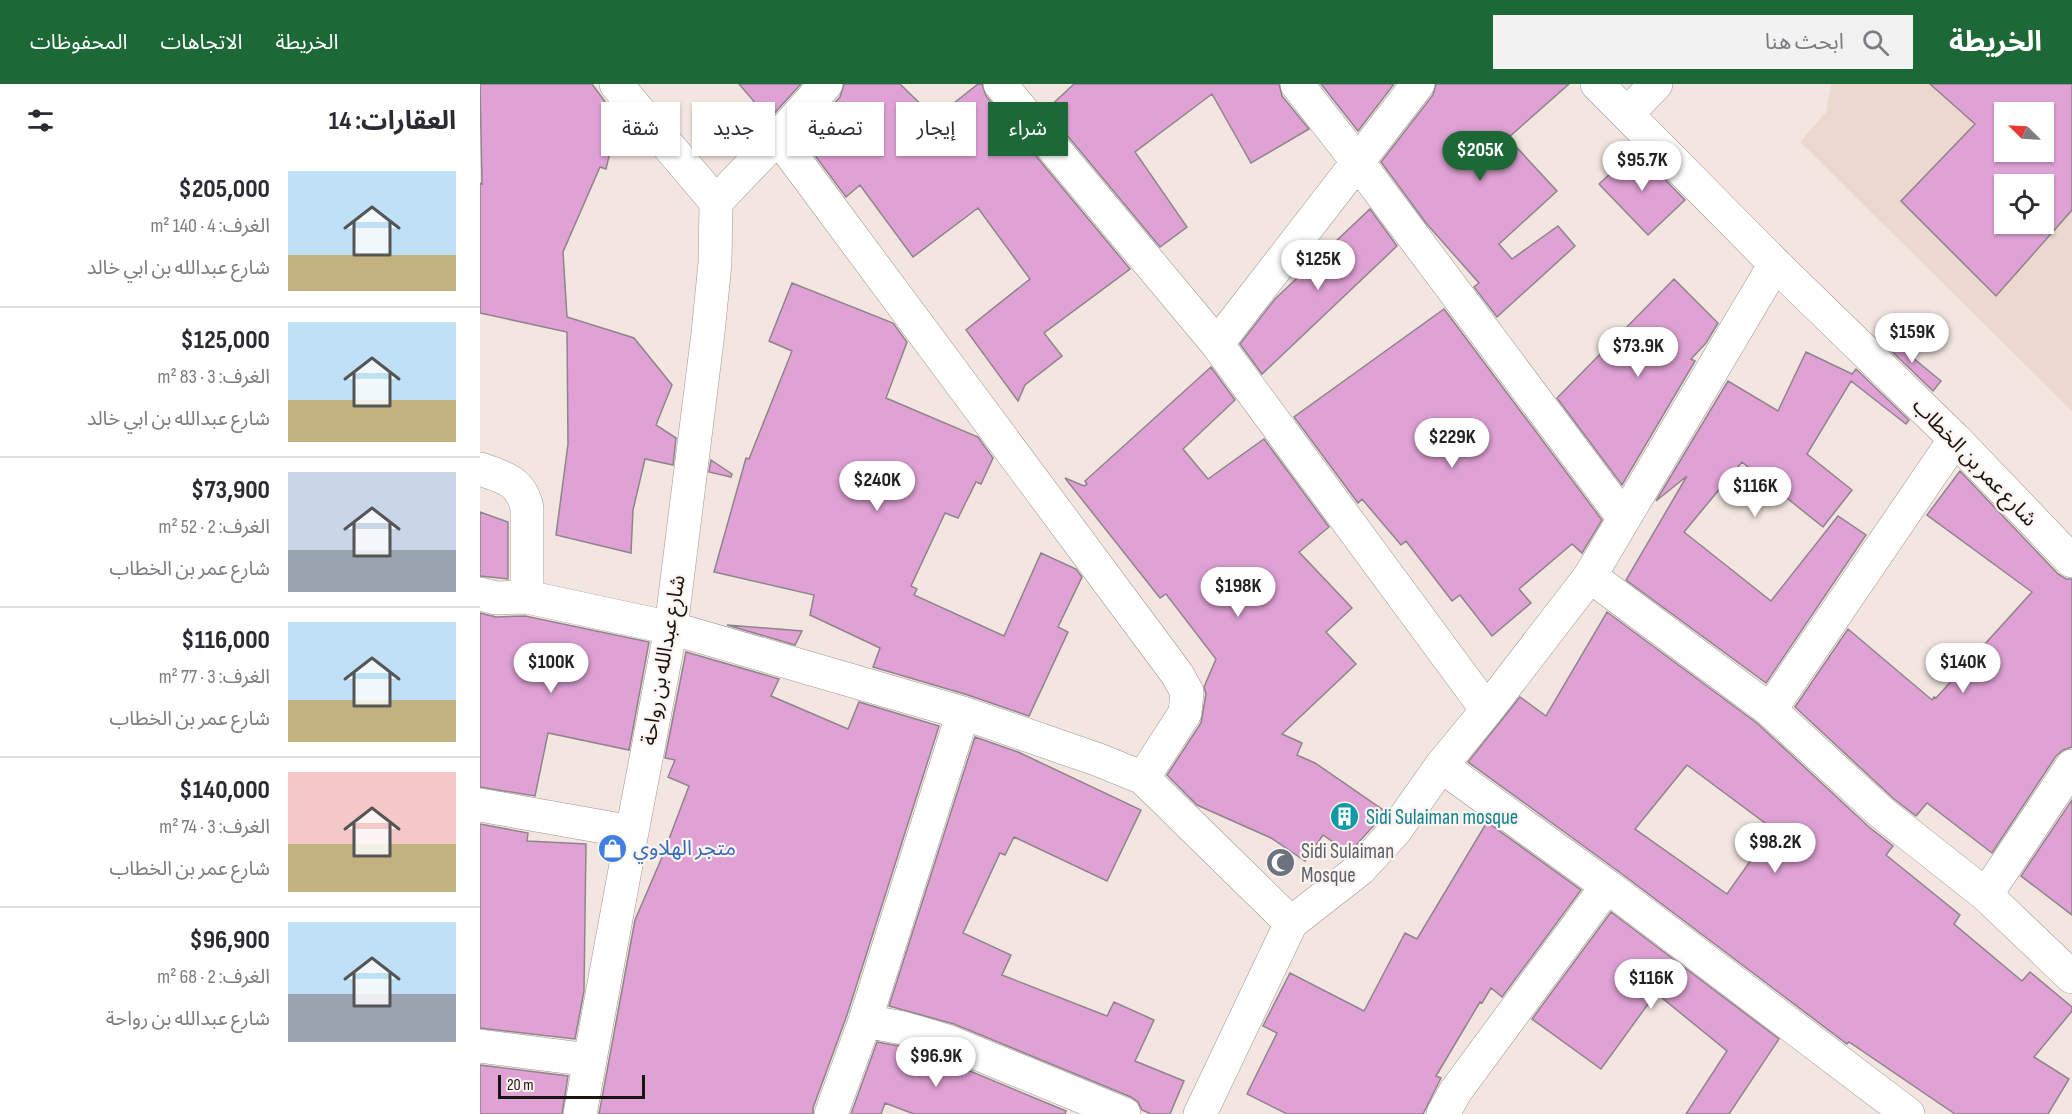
<!DOCTYPE html>
<html lang="ar">
<head>
<meta charset="utf-8">
<style>
  :root { --surface:#fff; --page:#f2f2f3; --text:#2b2b33; --muted:#7c7c81; --line:#e1e1e2; --accent:#1d6837 }
  body { margin:0; font-family:"Sofia Sans Condensed","Noto Sans Arabic",sans-serif; background:var(--page); color:var(--text); direction:rtl; height:100vh; display:flex; flex-direction:column; font-size:22px; white-space:nowrap }
  * { box-sizing:border-box; margin:0 }
  p { font-size:20px; color:var(--muted) }
  .icon { flex:none; width:33px; height:33px; fill:none; stroke:currentColor; stroke-width:2; stroke-linecap:round; stroke-linejoin:round }
  .map { position:relative; flex:1; overflow:hidden; direction:ltr }
  .side { display:flex; flex-direction:column; background:var(--surface); width:480px }
  .side>* { flex:none }
  .top-card { position:absolute; left:18px; top:18px; width:570px; height:54px; direction:rtl; display:flex; gap:12px }
  .needle { width:39px; rotate:294deg }
  .buttons { position:absolute; left:1514px; top:18px; display:grid; gap:12px }
  .buttons a { display:grid; place-items:center; width:60px; height:60px; border-radius:0px; background:var(--surface); box-shadow:0 2px 4px #0004; font-size:30px }
  .scale { position:absolute; left:18px; bottom:15px; width:147px; box-sizing:border-box; padding-left:6px; border:3px solid #181412; border-top:0; font-size:16px; line-height:21px; white-space:nowrap; color:#181412; -webkit-text-stroke:4px #fef4ef; paint-order:stroke }
  .price { position:absolute; translate:-50% -51px; padding:0 14px; border-radius:21px; background:#fff; color:#222; font-size:20px; line-height:39px; filter:drop-shadow(0 2px 3px #0008) }
  .price::after { content:''; position:absolute; left:50%; top:36px; width:18px; height:14px; margin-left:-9px; background:inherit; clip-path:polygon(0 0,100% 0,50% 100%) }
  .price.active { background:var(--accent); color:#fff }
  ul { padding:0; list-style:none }
  li { display:flex; align-items:center; gap:18px; height:150px; padding:0 24px }
  li+li { border-top:2px solid var(--line) }
  li span { display:grid; place-items:center; flex:none; width:168px; height:120px; border-radius:0px; color:#555 }
  li>.icon { margin-inline-start:auto }
  span .icon { width:72px; height:72px; fill:#fffc; stroke-width:1 }
  li b { font-size:26px }
  h2 { display:flex; justify-content:space-between; align-items:center; height:72px; padding:0 24px; font-size:26px }
  .pill { padding:0 21px; border-radius:0px; background:var(--surface); box-shadow:0 2px 4px #0004; font-size:21px; line-height:54px }
  .pill.active { background:var(--accent); color:#fff }
  header { display:flex; align-items:center; gap:36px; box-sizing:border-box; height:84px; padding:0 30px; background:var(--accent); color:#fff }
  header strong { font-size:28px }
  nav { display:flex; gap:33px; margin-inline-start:auto; font-size:21px }
  .search { width:420px; height:54px; background:var(--page); display:flex; align-items:center; gap:15px; box-sizing:border-box; padding:0 21px; border-radius:0px; color:var(--muted); font-size:22px }
  main { display:flex; flex:1; min-height:0 }
  .map>svg:first-child { display:block }
</style>
</head>
<body>
<header>
<strong>الخريطة</strong>
<div class="search"><svg class="icon" aria-label="search" viewBox="0 0 24 24"><circle cx="10" cy="10" r="6"/><path d="M15 15l6 6"/></svg>ابحث هنا</div>
<nav><a>الخريطة</a><a>الاتجاهات</a><a>المحفوظات</a></nav>
</header>
<main>
<div class="map">
<svg width="1592" height="1030" viewBox="0 0 1592 1030">
  <rect width="100%" height="100%" fill="#f3e6e0"/>
  <path fill="#ecd8ce" fill-rule="evenodd" d="M1351,0H1592V327L1320,58L1346,28ZM1524,28H1563V68H1524ZM1524,100H1563V140H1524Z"/>
  <path fill="#e0a2d5" stroke="#8e848c" stroke-width="1.5" fill-rule="evenodd" d="M0,0H112L138,35L126,85L120,83L83,168L87,233L154,254L192,301L176,341L196,354L193,381L165,375L153,426L151,469L76,451L88,360L87,248L0,229V99L2,100Z
    M259,0H321L289,35Z
    M364,0H420L455,34L498,0H502L506,12L650,185L564,249L582,272L545,301L538,317L486,246L550,195L498,124L433,173L380,101L366,113L322,54L360,13Z
    M594,0H799L802,12L829,45L771,79L732,10L655,68L707,143L680,163L566,26Z
    M841,0H914L878,47Z
    M956,0H1089L1028,54L1077,107L1019,160L1032,175L1078,142L1095,162L1017,233L994,203L999,199L946,139L901,78L953,11Z
    M1450,0H1592V126L1516,212L1421,117L1495,40ZM1524,28H1563V68H1524ZM1524,100H1563V140H1524Z
    M1156,66L1205,116L1168,151L1119,100Z
    M890,125L917,162L782,290L760,260L795,215Z
    M1194,195L1238,239L1226,259L1211,275L1215,277L1142,401L1077,314Z
    M312,199L413,239L427,258L406,314L498,353L513,374L501,400L496,398L478,434L465,429L431,502L437,505L434,511L524,552L561,469L596,485L602,493L578,543L588,548L549,632L488,611L393,583L400,564L330,531L334,511L234,488L266,374L269,375L312,267L289,257Z
    M964,225L1122,436L1102,469L1092,460L1039,505L1051,519L1012,552L980,511L972,517L926,457L921,461L882,415L878,419L814,333Z
    M1404,250L1461,297L1453,307L1400,256Z
    M1326,268L1372,290L1376,285L1429,336L1426,340L1371,297L1327,370L1372,406L1343,443L1262,378L1204,448L1291,517L1358,432L1386,451L1286,599L1146,496L1207,392L1176,417L1248,297L1298,327Z
    M731,283L755,316L703,365L728,395L784,355L849,443L819,468L872,524L846,548L876,580L802,650L822,659L817,671L835,679L906,728L869,769L843,751L825,777L791,754L717,721L687,691L721,639L726,610L724,603L736,575L686,510L680,514L585,394L604,402L607,400L605,397Z
    M231,376L252,390L251,393L229,388Z
    M1480,387L1578,490L1586,495H1592V663L1583,666L1576,672L1512,769L1447,719L1436,732L1414,715L1315,623L1368,545L1452,616L1454,613L1456,614L1552,508L1447,431Z
    M0,428L28,438V495L0,492Z
    M1127,528L1278,640L1389,743L1413,762L1406,771L1480,831L1474,840L1542,897L1550,888L1592,923V927L1554,973L1589,995L1568,1030H1475L1369,958L1367,960L1138,787L988,678L1040,613L1066,632ZM1207,681L1293,745L1247,810L1155,745Z
    M0,529L16,533L45,532L169,558L149,666L68,649L55,712L0,703Z
    M247,541L322,547L315,561Z
    M206,568L299,595L291,612L368,645L379,618L459,642L367,931L333,1024V1030H119L155,836L183,771L209,702L188,693L195,676L185,674Z
    M495,653L538,668L661,726L627,797L534,753L525,771L520,769L483,849L531,871L522,891L627,932L634,918L674,936L655,977L704,997L690,1030H671L662,1026L658,1018L651,1013L474,940L409,922Z
    M1592,716V831L1541,792Z
    M1007,738L1101,806L1022,913L1011,904L1002,919L1000,918L956,992L961,994L943,1030H807L767,1010L797,949L783,942L810,889L884,927L925,849L937,855Z
    M0,740L48,749L47,757L106,760L104,907L95,955L0,944Z
    M1131,828L1299,955L1249,1030H1206L1247,967L1176,909L1121,985L1052,935Z
    M397,958L419,962L461,975L586,1027L585,1030H434L405,1019L401,1030H371Z
    M0,981L88,992L82,1030H0Z"/>
  <g fill="none" stroke-linecap="round" stroke-linejoin="round">
    <defs>
      <path id="minor" d="M136,0L236,118
        M520,0L737,260L1007,626
        M817,0L877,77L1143,433
        M1117,0L1295,180L1475,355L1592,477
        M1147,30L1176,0
        M298,53L697,590L707,608L705,629L663,694
        M236,118L298,53L346,0
        M737,260L938,0
        M0,385C24,393 41,397 47,424V513
        M1110,492L1290,626L1402,729L1506,811L1592,893
        M0,510L16,514L47,513L191,544L483,629L619,676L663,694L811,839
        M1290,626L1475,355
        M961,682L1127,802L1428,1030
        M0,721L152,748
        M1506,811L1592,682
        M385,937L423,944L467,957L644,1030
        M0,962L110,976
        M100,1030L152,748L191,544L228,249L235,179L236,118
        M351,1030L385,937L483,629
        M720,1030L811,839L880,785L915,747L961,682L1007,626L1110,492L1295,180
        M963,1030L975,1008L1127,802"/>
    </defs>
    <use href="#minor" stroke="#a0948e" stroke-width="34"/>
    <use href="#minor" stroke="#fff" stroke-width="33"/>
  </g>
  <defs>
    <symbol id="building-disc" viewBox="-11 -11 22 22"><circle r="9.5" fill="#0f9aa8" stroke="#fef4ef"/><path d="M-4-6H4V6H1V3H-1V6H-4ZM-2.5-4.3h1.7v1.8h-1.7ZM.8-4.3h1.7v1.8H.8ZM-2.5-1h1.7V.8h-1.7ZM.8-1h1.7V.8H.8Z" fill="#fff"/></symbol>
    <symbol id="shop-disc" viewBox="-11 -11 22 22"><circle r="9.5" fill="#3f7fe0" stroke="#fef4ef"/><path d="M-5-2.5h2.3a2.7 3.5 0 0 1 5.4 0H5L5.5 6h-11ZM-1.5-2.5h3a1.5 2.3 0 0 0-3 0Z" fill="#fff"/></symbol>
    <symbol id="mosque-disc" viewBox="-11 -11 22 22"><circle r="9.5" fill="#6b7280" stroke="#fef4ef"/><path d="M3.5-4.9A6 6 0 1 0 3.5 4.9A5 5 0 1 1 3.5-4.9Z" fill="#fff"/></symbol>
  </defs>
  <g fill-rule="evenodd">
    <use href="#building-disc" x="848" y="716" width="33" height="33"/>
    <use href="#shop-disc" x="116" y="748" width="33" height="33"/>
    <use href="#mosque-disc" x="784" y="762" width="33" height="33"/>
  </g>
  <g text-anchor="middle" stroke-width="4.5" stroke-linejoin="round" paint-order="stroke">
    <g font-size="21" fill="#181412" stroke="#fef4ef">
      <text transform="translate(1495 378) rotate(46)" y="7">شارع عمر بن الخطاب</text>
      <text transform="translate(183 576) rotate(-80)" y="7">شارع عبدالله بن رواحة</text>
    </g>
    <g font-size="21" fill="#0d838f" stroke="#fef4ef" text-anchor="start">
      <text x="886" y="740">Sidi Sulaiman mosque</text>
    </g>
    <g font-size="21" fill="#366cbe" stroke="#fef4ef" text-anchor="start">
      <text x="153" y="771">متجر الهلاوي</text>
    </g>
    <g font-size="21" fill="#5b616d" stroke="#fef4ef" text-anchor="start">
      <text x="821" y="774">Sidi Sulaiman<tspan x="821" dy="24">Mosque</tspan></text>
    </g>
  </g>
</svg>
<div class="buttons">
<a><svg class="needle" viewBox="-14 -14 28 28"><path d="M0-13l5 13h-10z" fill="#e53935"/><path d="M0 13l5-13h-10z" fill="#7c7c81"/></svg></a>
<a><svg class="icon" aria-label="locate" viewBox="0 0 24 24"><circle cx="12" cy="12" r="6"/><path d="M12 2v4M12 18v4M2 12h4M18 12h4"/></svg></a>
</div>
<div class="scale">20 m</div>
<b class="price active" style="left:1000px;top:98px">$205K</b>
<b class="price" style="left:1162px;top:108px">$95.7K</b>
<b class="price" style="left:838px;top:207px">$125K</b>
<b class="price" style="left:1432px;top:280px">$159K</b>
<b class="price" style="left:1158px;top:294px">$73.9K</b>
<b class="price" style="left:972px;top:385px">$229K</b>
<b class="price" style="left:397px;top:428px">$240K</b>
<b class="price" style="left:1275px;top:434px">$116K</b>
<b class="price" style="left:758px;top:534px">$198K</b>
<b class="price" style="left:71px;top:610px">$100K</b>
<b class="price" style="left:1483px;top:610px">$140K</b>
<b class="price" style="left:1295px;top:790px">$98.2K</b>
<b class="price" style="left:1171px;top:926px">$116K</b>
<b class="price" style="left:456px;top:1004px">$96.9K</b>
<div class="top-card">
<a class="pill active">شراء</a>
<a class="pill">إيجار</a>
<a class="pill">تصفية</a>
<a class="pill">جديد</a>
<a class="pill">شقة</a>
</div>
</div>
<section class="side">
<h2>العقارات: 14<svg class="icon" aria-label="filters" viewBox="0 0 24 24"><path d="M4 7h16M4 17h16"/><circle cx="9" cy="7" r="2"/><circle cx="15" cy="17" r="2"/></svg></h2>
<ul>
<li><span style="background:linear-gradient(#bfe0f5 70%,#c2b280 0)"><svg class="icon" aria-label="home" viewBox="0 0 24 24"><path d="M3 11l9-7 9 7M6 9v11h12V9"/></svg></span><div><b>$205,000</b><p>الغرف: 4 · 140 m²</p><p>شارع عبدالله بن ابي خالد</p></div></li>
<li><span style="background:linear-gradient(#bfe0f5 65%,#c2b280 0)"><svg class="icon" aria-label="home" viewBox="0 0 24 24"><path d="M3 11l9-7 9 7M6 9v11h12V9"/></svg></span><div><b>$125,000</b><p>الغرف: 3 · 83 m²</p><p>شارع عبدالله بن ابي خالد</p></div></li>
<li><span style="background:linear-gradient(#c9d6e8 65%,#9aa5b1 0)"><svg class="icon" aria-label="home" viewBox="0 0 24 24"><path d="M3 11l9-7 9 7M6 9v11h12V9"/></svg></span><div><b>$73,900</b><p>الغرف: 2 · 52 m²</p><p>شارع عمر بن الخطاب</p></div></li>
<li><span style="background:linear-gradient(#bfe0f5 65%,#c2b280 0)"><svg class="icon" aria-label="home" viewBox="0 0 24 24"><path d="M3 11l9-7 9 7M6 9v11h12V9"/></svg></span><div><b>$116,000</b><p>الغرف: 3 · 77 m²</p><p>شارع عمر بن الخطاب</p></div></li>
<li><span style="background:linear-gradient(#f6c9c9 60%,#c2b280 0)"><svg class="icon" aria-label="home" viewBox="0 0 24 24"><path d="M3 11l9-7 9 7M6 9v11h12V9"/></svg></span><div><b>$140,000</b><p>الغرف: 3 · 74 m²</p><p>شارع عمر بن الخطاب</p></div></li>
<li><span style="background:linear-gradient(#bfe0f5 60%,#9aa5b1 0)"><svg class="icon" aria-label="home" viewBox="0 0 24 24"><path d="M3 11l9-7 9 7M6 9v11h12V9"/></svg></span><div><b>$96,900</b><p>الغرف: 2 · 68 m²</p><p>شارع عبدالله بن رواحة</p></div></li>
</ul>
</section>
</main>
</body>
</html>
